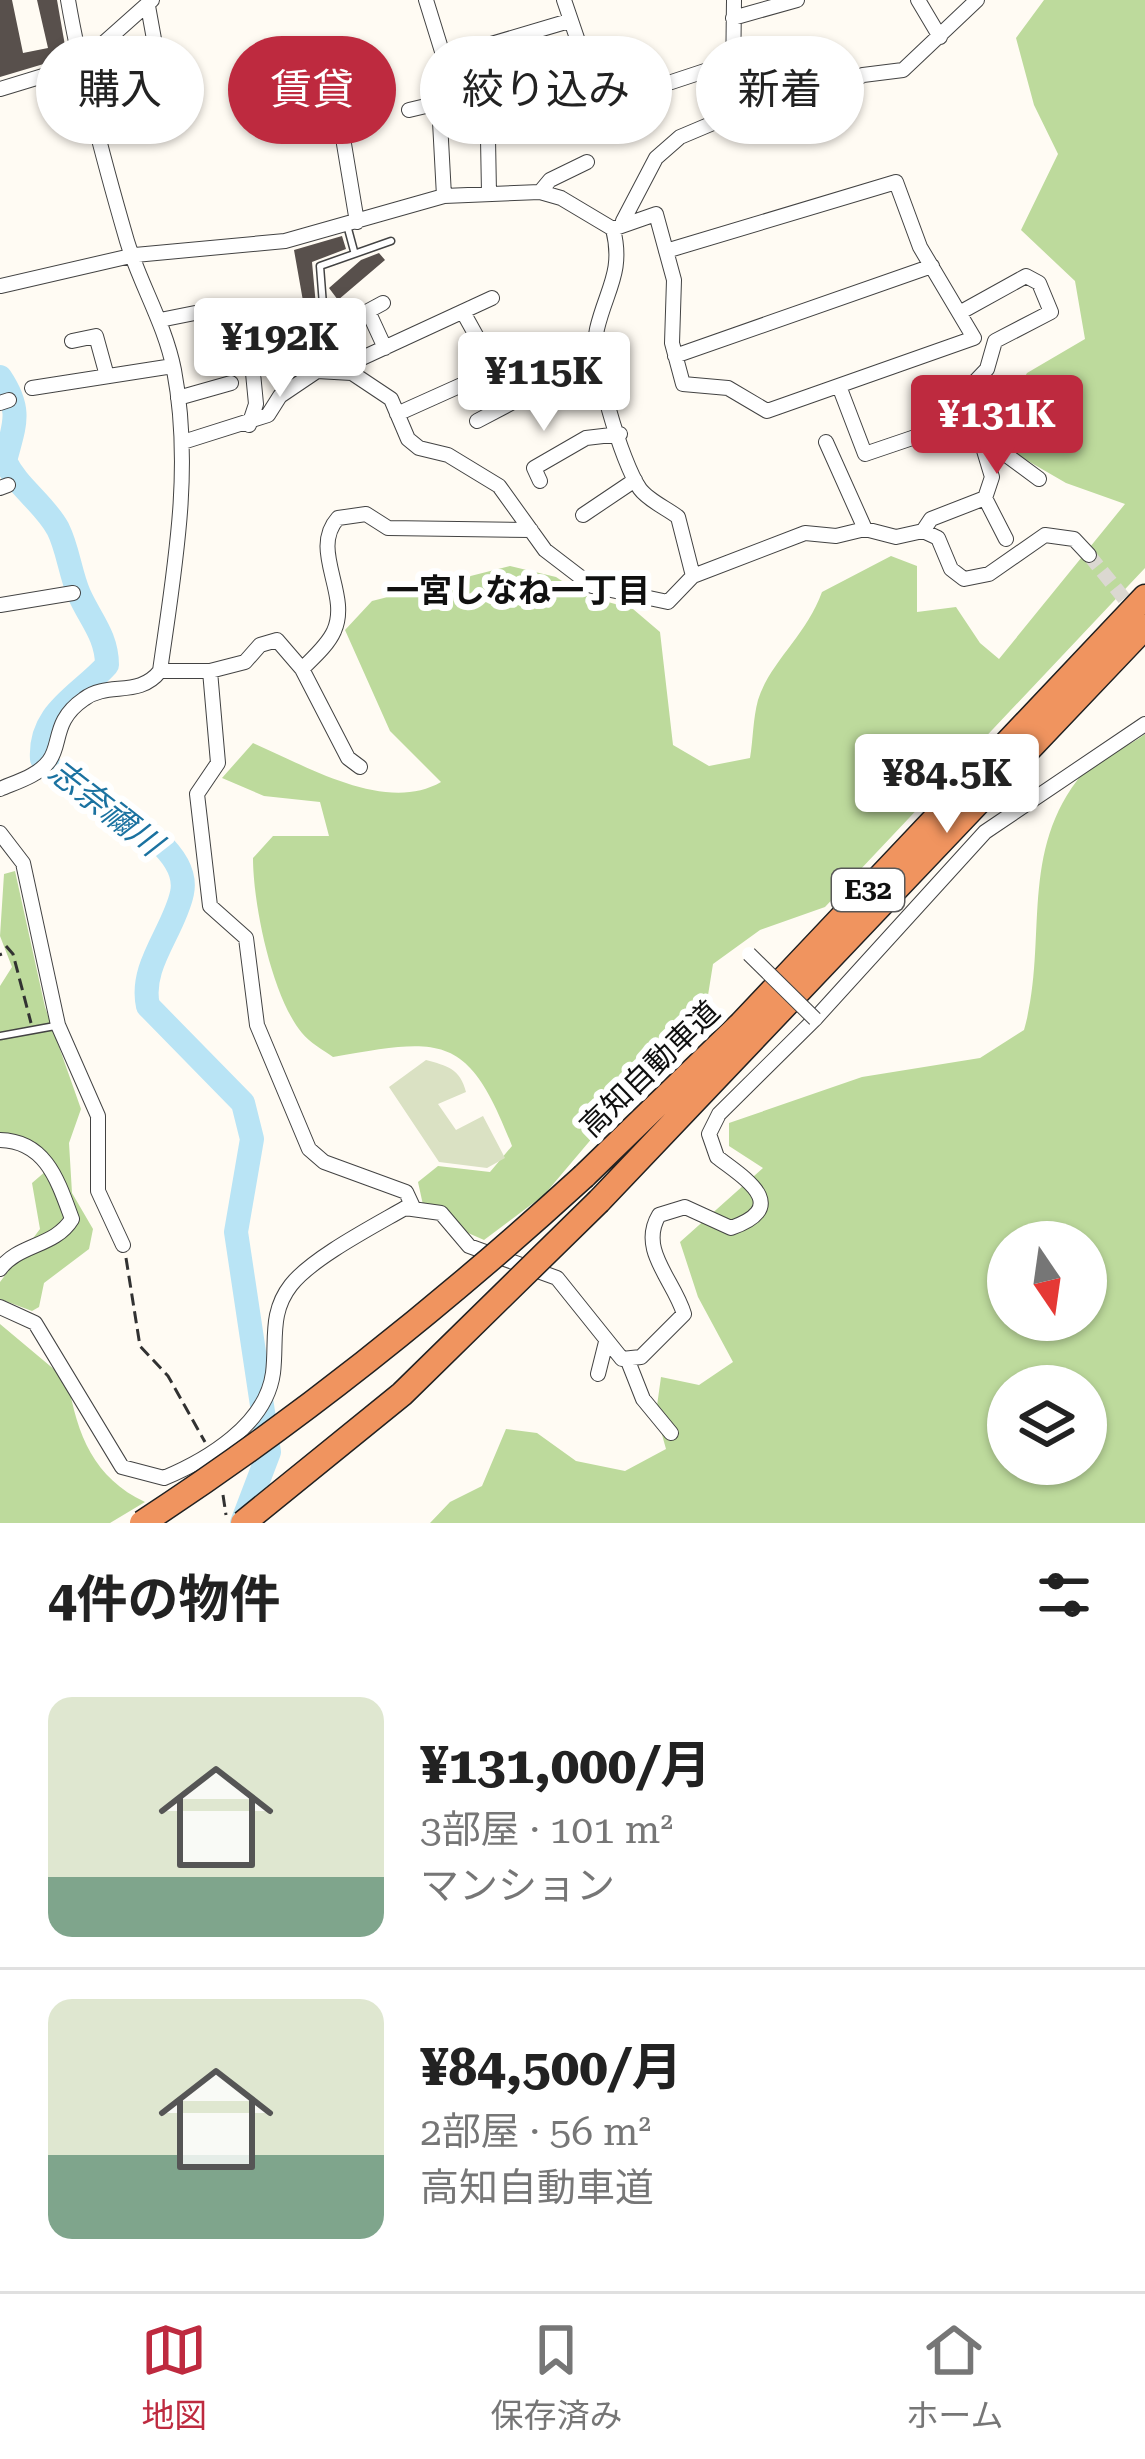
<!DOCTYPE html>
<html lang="ja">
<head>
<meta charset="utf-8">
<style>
  :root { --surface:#fff; --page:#f2f2f2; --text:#222; --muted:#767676; --line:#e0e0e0; --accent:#be2a3f }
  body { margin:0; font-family:"Roboto Serif","Noto Sans JP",serif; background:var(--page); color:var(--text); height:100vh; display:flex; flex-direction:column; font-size:45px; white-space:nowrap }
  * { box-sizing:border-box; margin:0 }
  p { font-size:39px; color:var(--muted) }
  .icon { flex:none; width:66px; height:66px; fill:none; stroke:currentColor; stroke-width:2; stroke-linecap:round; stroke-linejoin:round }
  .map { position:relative; height:1523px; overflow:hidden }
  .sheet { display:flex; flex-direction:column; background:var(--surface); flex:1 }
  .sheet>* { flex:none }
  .banner { position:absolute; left:36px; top:36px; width:1074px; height:108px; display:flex; gap:24px }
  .needle { width:78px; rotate:167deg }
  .tools { position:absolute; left:987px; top:1221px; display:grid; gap:24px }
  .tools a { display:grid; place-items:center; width:120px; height:120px; border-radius:50%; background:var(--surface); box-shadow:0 3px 9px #0004; font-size:60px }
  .price { position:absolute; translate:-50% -102px; padding:0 27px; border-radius:12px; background:#fff; color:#222; font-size:39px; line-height:78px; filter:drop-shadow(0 3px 6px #0008) }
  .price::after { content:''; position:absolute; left:50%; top:72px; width:36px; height:27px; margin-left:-18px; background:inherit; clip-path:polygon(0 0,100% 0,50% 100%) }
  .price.current { background:var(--accent); color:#fff }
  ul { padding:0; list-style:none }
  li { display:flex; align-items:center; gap:36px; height:300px; padding:0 48px }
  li+li { border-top:3px solid var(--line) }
  li span { display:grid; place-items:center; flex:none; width:336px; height:240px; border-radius:24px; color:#555 }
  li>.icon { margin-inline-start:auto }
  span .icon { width:144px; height:144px; fill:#fffc; stroke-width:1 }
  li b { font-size:51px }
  h2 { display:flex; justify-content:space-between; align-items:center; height:144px; padding:0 48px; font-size:51px }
  .pill { padding:0 42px; border-radius:54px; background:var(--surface); box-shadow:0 3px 9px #0004; font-size:42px; line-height:108px }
  .pill.current { background:var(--accent); color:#fff }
  .tab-bar { display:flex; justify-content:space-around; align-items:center; height:168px; border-top:3px solid var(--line); background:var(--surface); font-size:33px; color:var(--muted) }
  .tab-bar a { display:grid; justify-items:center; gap:6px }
  .tab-bar .current { color:var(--accent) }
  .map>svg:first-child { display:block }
</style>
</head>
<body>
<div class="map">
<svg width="1145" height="1523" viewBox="0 0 1145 1523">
  <rect width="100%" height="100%" fill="#fffbf3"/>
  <path fill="#bdda9c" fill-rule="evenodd" d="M1044,0H1145V568L825,907L760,930L713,964L705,1014L654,1055L621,1104L544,1195L484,1240L425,1214L418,1182L438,1166L490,1172L512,1146C468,1032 442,1038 333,1057C323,1050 309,1042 302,1033C272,997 253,904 253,858L273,836H329L320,802L264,796L222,778L253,743C306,766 386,814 441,782L390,731L345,630L372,601L510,566L556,577L583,595L633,609L660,632L673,745L709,766L750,758C753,740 753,718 758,700C770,662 806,636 822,592L891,556L917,566V612L956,607L980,643L999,659L1125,504L1066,483L1016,454L1003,416L1027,373L1085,339L1075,281L1021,230L1058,154L1034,105L1016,38Z
    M1145,734V1523H430L450,1502L482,1486L506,1429L537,1433L576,1461L625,1471L666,1449L656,1413L661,1377L699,1385L733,1362L698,1297L680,1242L763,1168L729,1146V1123L862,1077L980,1058L1024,1030C1050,939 1015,847 1089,766C1103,751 1129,748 1145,734ZM1008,1242H1086V1320H1008ZM1008,1386H1086V1464H1008Z
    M15,871L45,1007L81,1109L69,1143L72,1193L93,1229L89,1249L44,1283L39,1307L32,1311L0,1299V1282L40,1229L32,1183L46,1171C38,1152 19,1146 0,1146V986L12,967L0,936L4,874Z
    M0,1324L68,1381C77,1435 94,1478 145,1502L110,1523H0Z"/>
  <path fill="#dae1c3" d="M426,1060C447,1066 460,1068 466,1092L438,1104L456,1130L483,1116L505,1158L487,1168L439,1162L389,1087Z"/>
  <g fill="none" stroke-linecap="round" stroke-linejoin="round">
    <path stroke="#b9e4f5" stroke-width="24" d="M0,377C23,411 14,425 5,461C18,488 44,503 58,529C68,549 70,573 79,594C90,619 107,636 107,665C79,696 39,712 42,759C74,794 194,837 182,893C174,931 139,966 148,1006L243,1103L252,1139L236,1232L269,1452L242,1523"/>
  </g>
  <path fill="#58504c" d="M0,0H12L23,53L48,48L37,0H57L67,57L0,77Z
    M342,236L346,249L312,262L316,306L322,314L306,318L294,250Z
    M379,253L385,260L338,300L329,288L361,260Z"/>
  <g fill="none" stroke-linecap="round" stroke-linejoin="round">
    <path stroke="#dbd8d1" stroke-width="14" stroke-dasharray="14 7" stroke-linecap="butt" d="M1089,555L1135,612"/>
    <defs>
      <path id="lane" d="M347,225L354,251
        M323,305L320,266L391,241
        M0,1036L55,1026"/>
      <path id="street" d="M426,0L444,58L569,21
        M564,0L596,94L611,102L732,62
        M918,0L940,37
        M148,6L163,89
        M733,18L797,0
        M488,46L501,110L488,139L489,193
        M344,51L329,54L357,222
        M0,89L79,65L152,0
        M439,103L444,196
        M409,110L586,68
        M725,118L733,83L734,0
        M540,192L550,180L587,162
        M623,221L656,158L680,137L725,118L812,103L863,75L903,70L977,0
        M613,229C624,272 606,290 597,329C590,357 622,464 640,489C648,500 666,508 678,517L693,576
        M1,286L135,255L285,241L444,196L540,192L561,198L613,229L656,214L674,280L672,343L683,384L728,388L767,411L974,338L920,247L896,182L666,251
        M368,311L385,348
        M463,312L513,402L477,421
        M160,320L195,313
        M335,329L383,303
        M72,341L96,336L107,376
        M675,356L932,266
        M334,371L492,298
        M839,386L865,454L974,417
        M32,388L173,366
        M178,398L231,383
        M0,403L9,400
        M397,414L495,370
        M249,425L256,404L253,373L279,351
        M982,437L1039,479
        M183,442L268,415L280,396L317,371L352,373L391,399L408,439L419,448L448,455L499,486L545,550L592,586L668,602L693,576L805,533L836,536L865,529L896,537L923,531L931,519L985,498L992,477L966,391L987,369L995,341L1051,312L1039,283L1026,276L961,312
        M826,442L865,529
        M540,481L534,468L586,438L620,434
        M0,488L8,485
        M985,498L1006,539
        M583,515L635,480
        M923,531L938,538L951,569L964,579L989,574L1045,535L1074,539L1089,555
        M0,605L73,593
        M302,669C313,658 328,645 334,631C351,594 309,550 338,518L366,514L388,528L531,530
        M160,671H210L218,763L197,794L210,906L246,938L257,1025L309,1149L324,1162L406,1192L413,1207
        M210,671L245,662L260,645L277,640L302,669L348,758L360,767
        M0,789C16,782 38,776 49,761C62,744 52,721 84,699C108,681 139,698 160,671C174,571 193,470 174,370C165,324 140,284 127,241C104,162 82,81 68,0
        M0,833L23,863L58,1025L98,1116V1191L123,1245
        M0,1140C46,1141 58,1181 72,1219C55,1247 18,1244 0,1269
        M0,1307L35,1323L122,1467L164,1478C207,1460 266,1425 273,1373C277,1341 269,1313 291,1285C312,1258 374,1226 405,1208L441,1213L469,1246L557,1278L622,1359L641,1357L684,1314C674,1280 638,1250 659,1215L685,1207L731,1228C794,1206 741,1176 717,1157L709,1134L719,1114L815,1019L985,832L1145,724
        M628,1361L643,1399L671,1433
        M598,1374L606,1342"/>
      <path id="highway" d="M584,1176L741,1024L1145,597
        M599,1201L1145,627"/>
    </defs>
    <use href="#lane" stroke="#434343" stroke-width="9"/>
    <use href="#street" stroke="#434343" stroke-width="16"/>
    <use href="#highway" stroke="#212121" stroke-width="27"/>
    <path stroke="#323232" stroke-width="3" stroke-dasharray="12 6" stroke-linecap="butt" d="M6,946L13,954L31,1023
      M0,953L1,956
      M126,1258L140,1346L168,1376L205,1442
      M223,1495L226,1515"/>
    <use href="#lane" stroke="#fff" stroke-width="6"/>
    <use href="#street" stroke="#fff" stroke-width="14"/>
    <use href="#highway" stroke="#f0945f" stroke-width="24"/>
    <defs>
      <path id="street-bridge" d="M749,954L815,1019"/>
      <path id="highway-bridge" d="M142,1523C300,1420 445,1303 584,1176
        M243,1523L402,1394L599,1201"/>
    </defs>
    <use href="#street-bridge" stroke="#434343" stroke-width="16" stroke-linecap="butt"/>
    <use href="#highway-bridge" stroke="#212121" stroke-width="27" stroke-linecap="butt"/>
    <use href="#street-bridge" stroke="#fff" stroke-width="14"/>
    <use href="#highway-bridge" stroke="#f0945f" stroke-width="24"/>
  </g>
  <g text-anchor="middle" stroke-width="12" stroke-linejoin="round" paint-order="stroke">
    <rect fill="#fff" stroke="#585858" stroke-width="3" x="832" y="869" width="72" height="42" rx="9"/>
    <g font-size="27" font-weight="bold" fill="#101010">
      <text x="868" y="899">E32</text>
    </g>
    <g font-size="30" fill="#101010" stroke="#fff">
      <text transform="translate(650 1069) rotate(-44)" y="10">高知自動車道</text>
    </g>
    <g font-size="33" font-weight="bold" fill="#101010" stroke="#fff">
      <text x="518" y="602">一宮しなね一丁目</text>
    </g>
    <g font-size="33" font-style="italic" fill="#1b72a0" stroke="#fff">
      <text transform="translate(106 807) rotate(38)" y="12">志奈禰川</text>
    </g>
  </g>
</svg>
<div class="tools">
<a><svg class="needle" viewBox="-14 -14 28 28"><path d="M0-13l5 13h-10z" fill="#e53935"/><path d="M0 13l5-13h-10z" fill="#767676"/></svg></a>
<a><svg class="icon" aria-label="layers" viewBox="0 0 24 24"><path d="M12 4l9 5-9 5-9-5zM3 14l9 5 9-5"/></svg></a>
</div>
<b class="price" style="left:280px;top:400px">¥192K</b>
<b class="price" style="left:544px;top:434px">¥115K</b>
<b class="price current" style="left:997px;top:477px">¥131K</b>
<b class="price" style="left:947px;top:836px">¥84.5K</b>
<div class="banner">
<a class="pill">購入</a>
<a class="pill current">賃貸</a>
<a class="pill">絞り込み</a>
<a class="pill">新着</a>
</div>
</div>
<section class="sheet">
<h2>4件の物件<svg class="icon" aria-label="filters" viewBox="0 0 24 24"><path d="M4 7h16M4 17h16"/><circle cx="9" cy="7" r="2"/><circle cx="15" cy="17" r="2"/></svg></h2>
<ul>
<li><span style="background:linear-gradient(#dfe7d0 75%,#7fa58c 0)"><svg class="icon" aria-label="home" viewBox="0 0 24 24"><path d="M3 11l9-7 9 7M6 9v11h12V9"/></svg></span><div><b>¥131,000/月</b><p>3部屋 · 101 m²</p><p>マンション</p></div></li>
<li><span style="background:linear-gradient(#dfe7d0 65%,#7fa58c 0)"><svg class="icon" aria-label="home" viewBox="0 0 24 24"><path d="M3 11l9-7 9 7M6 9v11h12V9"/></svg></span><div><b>¥84,500/月</b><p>2部屋 · 56 m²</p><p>高知自動車道</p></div></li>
</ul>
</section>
<nav class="tab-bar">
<a class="current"><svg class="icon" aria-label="map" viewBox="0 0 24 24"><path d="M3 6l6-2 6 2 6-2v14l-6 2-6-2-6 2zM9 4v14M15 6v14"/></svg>地図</a>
<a><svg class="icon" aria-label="saved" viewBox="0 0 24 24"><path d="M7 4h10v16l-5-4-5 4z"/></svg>保存済み</a>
<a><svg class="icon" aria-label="home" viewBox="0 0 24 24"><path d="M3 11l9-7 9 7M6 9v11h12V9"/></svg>ホーム</a>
</nav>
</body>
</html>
